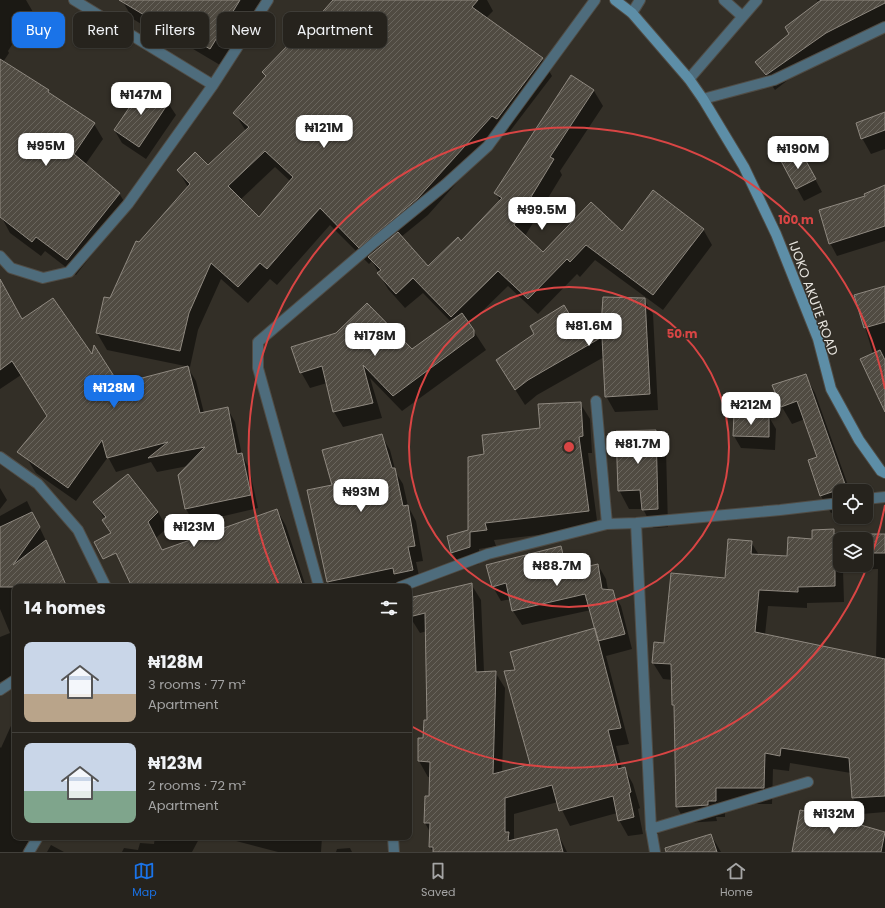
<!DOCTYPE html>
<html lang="en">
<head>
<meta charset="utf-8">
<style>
  :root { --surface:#26231d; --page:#322f2a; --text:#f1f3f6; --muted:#a4a4a4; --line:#42403b; --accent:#1a73e8 }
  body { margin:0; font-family:Poppins,sans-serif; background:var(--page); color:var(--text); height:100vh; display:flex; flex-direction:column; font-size:15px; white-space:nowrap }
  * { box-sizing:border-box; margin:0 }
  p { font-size:13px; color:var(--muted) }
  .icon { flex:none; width:22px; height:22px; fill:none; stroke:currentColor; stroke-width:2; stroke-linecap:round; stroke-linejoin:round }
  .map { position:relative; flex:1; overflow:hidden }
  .sheet { position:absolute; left:12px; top:584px; width:400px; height:256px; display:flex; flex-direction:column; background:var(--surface); border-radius:8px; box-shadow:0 1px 3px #0004,0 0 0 1px var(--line) }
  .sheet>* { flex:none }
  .top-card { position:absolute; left:12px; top:12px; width:400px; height:36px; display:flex; gap:8px }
  .controls { position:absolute; left:833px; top:484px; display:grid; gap:8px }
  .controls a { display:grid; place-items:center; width:40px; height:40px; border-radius:8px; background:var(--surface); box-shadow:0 1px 3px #0004,0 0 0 1px var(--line); font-size:20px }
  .price { position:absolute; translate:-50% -34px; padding:0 9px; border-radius:8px; background:#fff; color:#222; font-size:13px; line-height:26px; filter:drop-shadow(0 1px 2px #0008) }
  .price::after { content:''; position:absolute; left:50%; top:24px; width:12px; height:9px; margin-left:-6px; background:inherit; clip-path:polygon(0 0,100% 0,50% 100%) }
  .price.current { background:var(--accent); color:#fff }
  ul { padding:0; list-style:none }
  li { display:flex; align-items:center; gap:12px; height:100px; padding:0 12px }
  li+li { border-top:1px solid var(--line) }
  li span { display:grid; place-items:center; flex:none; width:112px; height:80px; border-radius:8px; color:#555 }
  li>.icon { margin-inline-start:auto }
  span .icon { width:48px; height:48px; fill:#fffc; stroke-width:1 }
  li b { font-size:17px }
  h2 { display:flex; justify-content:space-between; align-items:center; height:48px; padding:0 12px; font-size:17px }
  .pill { padding:0 14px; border-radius:8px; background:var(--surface); box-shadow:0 1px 3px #0004,0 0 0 1px var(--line); font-size:14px; line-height:36px }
  .pill.current { background:var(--accent); color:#fff }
  .menu { display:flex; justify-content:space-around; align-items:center; height:56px; border-top:1px solid var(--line); background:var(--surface); font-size:11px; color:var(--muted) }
  .menu a { display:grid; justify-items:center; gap:2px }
  .menu .current { color:var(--accent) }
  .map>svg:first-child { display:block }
</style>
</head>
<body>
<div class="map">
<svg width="885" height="852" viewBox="0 0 885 852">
  <defs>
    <pattern id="building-hatch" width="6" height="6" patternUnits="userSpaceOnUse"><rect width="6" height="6" fill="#504b42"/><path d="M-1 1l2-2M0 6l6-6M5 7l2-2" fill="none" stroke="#69655d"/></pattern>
  </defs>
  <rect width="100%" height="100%" fill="#332f27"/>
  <path fill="#0007" fill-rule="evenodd" d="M0,0H26L33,12L8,51L9,53L3,62L48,90L51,95L94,124L103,139L85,165L119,193L128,208L76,275L45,251L41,256L10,233L2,218L0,207Z
    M124,0H267L251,25L246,22L220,65L173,37L171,42L133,19L123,2Z
    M335,0H487L493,11L486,18L542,59L552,76L507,135L502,132L428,215L401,237L428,267L461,242L500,201L496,193L571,76L594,91L603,106L560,171L562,175L525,236L543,254L622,233L703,229L712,245L663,310L595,260L580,277L577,274L538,314L508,286L469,324L486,350L402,411L370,378L382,418L343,427L334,412L327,383L310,388L301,372L293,348L412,351L451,322L423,293L405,308L388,289L372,261L369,264L330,225L277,285L270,279L248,303L221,279L198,330L190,367L107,350L97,333L105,298L111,299L139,244L188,187L178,170L208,167L246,131L235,114L267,77L264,72L294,45ZM275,167L291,182L259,218L240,200Z
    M817,0H885V22L871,32L810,63L775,90L756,62L790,35L819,3Z
    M168,103L176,115L146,159L122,143L115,131Z
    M885,114V149L871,154L862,138Z
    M782,161L807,164L822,192L804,201Z
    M885,186V241L837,256L830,243L866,197Z
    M0,281L22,321L92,357L119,385L188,368L196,381L204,413L227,408L235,422L242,455L249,468L258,508L194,523L186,509L188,466L157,472L151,462L116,472L108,457L76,501L36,473L21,449L48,417L21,375L0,389Z
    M885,287V405L873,354L856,296Z
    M644,299L653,314L658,410L615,412L606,396L604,357L537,395L525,405L497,361L576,329L602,327Z
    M805,375L815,393L850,491H840V510L831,513L821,496L809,460L818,457L805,419L792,424L782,407L773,386Z
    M580,403L590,419L592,453H588L598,528L494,540L496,546L479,549V564L462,569L452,552L469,530L485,455L541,429Z
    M769,417L776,429L775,450L741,448L734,436Z
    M656,431L666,449L668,527L653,528L643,509H629L619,490Z
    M381,435L390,450L396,473L403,484L408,506L416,521L423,561L416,562L421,585L409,587L400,583L382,587H331L328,581L333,486Z
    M0,488L7,500L0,509Z
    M27,501L68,587H15V676L0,682V637L10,633L0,609V516Z
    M94,502L158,512L167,528L156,538L162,550L277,510L286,526L306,587H133L111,534L103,521L105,519Z
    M833,530L836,535H885V812L862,814L853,798L851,773L790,763L789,771L773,769L772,804H725V817H716L717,821L686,823L677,807L675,708L673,704V680L663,679L653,663L665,644L726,579L751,542L759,555L788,557L813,540ZM840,539H866V565H840ZM878,569L876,658L765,635L768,606L807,608V603L844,602L843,570Z
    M560,547L569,562L571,571L598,565L606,579L608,590L612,591L621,606L632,649L606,656L629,744L616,746L622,769L624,768L633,784L640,808L638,809L643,834L628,836L619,820L617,813L570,826L558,802L514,814V841L556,830L567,852H433L430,847V832L425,823L430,797L431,777H428L419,761V739H424L428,721L427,631L420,633L410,617L409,599L471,584L481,600L484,672H495L505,688L502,773L531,765L516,671L597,634L591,610L522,625L513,611L511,599L501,601L493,587Z
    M15,717V837H31L22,852H0V747L1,748Z
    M826,816L885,833V852H793Z
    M711,835L721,852H680Z
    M155,837H200L192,852H122L124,848L138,850L140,843L154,844Z
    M221,837H322L321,852H278Z
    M51,845L64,852H47Z
    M350,848L352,852H336L337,849Z"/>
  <path fill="url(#building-hatch)" stroke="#8f8980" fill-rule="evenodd" d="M119,0H240L210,49L163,21L161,25Z
    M333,0H478L472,7L543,58L497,119L492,116L418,198L359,248L320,208L267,269L260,263L238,287L211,263L189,313L180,351L96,333L104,297L110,298L136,241L139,242L190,184L177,170L195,152L208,165L249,127L233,113L266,76L262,72L291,42L294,44ZM265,151L293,177L259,217L228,186Z
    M821,0H885V3L826,33L766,75L755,62L789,34L785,27Z
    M0,59L49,90L48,92L95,123L74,154L120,193L67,260L36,237L32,242L0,217Z
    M571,75L594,90L550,157L554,159L514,225L543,252L591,202L622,231L653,190L704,229L653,295L586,245L570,262L567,259L528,299L498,271L451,317L413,278L396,294L377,273L381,270L368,257L398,232L428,266L458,237L461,241L502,198L494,193Z
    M144,86L169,102L139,147L114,130Z
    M885,112V130L861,139L856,123Z
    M800,150L816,179L796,189L781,161Z
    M885,185V226L829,244L819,210L865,196L864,194Z
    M0,279L22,319L53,298L92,354L94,345L119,384L188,366L200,413L228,407L237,454L242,453L251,495L185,509L178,475L205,447L148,458L168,442L107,458L102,440L68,488L17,452L47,416L12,361L0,370Z
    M885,286V322L864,328L854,295Z
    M603,297L645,298L650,394L605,397L602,337L528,380L515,390L496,360L534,334L530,326L564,305L577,327L601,326Z
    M367,303L412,349L462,313L474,330V336L393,396L363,365L373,403L333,412L322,366L300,373L291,347L336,333Z
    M880,350L885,360V412L860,359Z
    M806,374L846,487L820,496L808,460L817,457L797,401L781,407L772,385Z
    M581,402L583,436L579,437L589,511L485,523L487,530L470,532V547L451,553L447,536L468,530V457L484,454L482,435L540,428L538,404Z
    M734,414L769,416V437L733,436Z
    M656,430L658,509L642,510L640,490L618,491L616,431Z
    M382,434L392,468H395L403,506L408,505L415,546L408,547L413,570L394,574L393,568L327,582L307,490L332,485L322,450Z
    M128,474L158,512L148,522L162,550L277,509L303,587H132L116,553L103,559L94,542L111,533L102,520L106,517L93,502Z
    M32,512L40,527L13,565L46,540L67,587H0V527Z
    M834,529V534H885V553H866V539H840V554H835V586L798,587V592L759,590L755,632L885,659V796L852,798L849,758L781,748L780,756L765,753L764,788H716V801H708V805L676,807L674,705H672L671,664L652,663L654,642L664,643L671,573L725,578L728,539L752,541L751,554L787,556L788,537L812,539V530Z
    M561,546L567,571L598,564L602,589L613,590L625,634L598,641L585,594L512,611L506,583L492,587L486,565Z
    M472,583L476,672L496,671L493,774L530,764L504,671L515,670L510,652L595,628L621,728L608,730L618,769L625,767L631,792L629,793L634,817L618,821L613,796L559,811L552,785L505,798V832H509L508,841L557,829L563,852H433V847H429L430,823H424L425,796H429L430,762L418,761V738H423L424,720H427L425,613L409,617V598Z
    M800,810L826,815L885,832L881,852H792Z
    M711,834L717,852H666L665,848Z"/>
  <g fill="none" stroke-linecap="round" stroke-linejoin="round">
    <defs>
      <path id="lane" d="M724,0L742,16
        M632,13L640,0
        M689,79L757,0"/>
      <path id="street" d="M74,0L213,85
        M703,99L774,80L885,27
        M0,256L11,268L43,278L69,272L128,204L213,85L268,0
        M596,401L607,524
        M0,457L38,484L78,530L106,587
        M866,499L885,497
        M636,523L651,829L655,852
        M319,587L258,368V342L375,242L445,185L488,146L595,0
        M400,587L488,554L607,524L636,523L780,510L840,503
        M0,690L15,680
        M651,829L808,782
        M393,837L394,852
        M29,852L38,837"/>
      <path id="secondary" d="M615,0L632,13L689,79L703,99L744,167L776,234L818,339L831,389L859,440L881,471L885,473"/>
    </defs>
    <use href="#lane" stroke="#504c45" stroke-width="12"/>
    <use href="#street" stroke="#504c45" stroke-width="12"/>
    <use href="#secondary" stroke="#504c45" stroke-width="12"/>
    <use href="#lane" stroke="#4e6c7c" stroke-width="10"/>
    <use href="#street" stroke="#4e6c7c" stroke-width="10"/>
    <use href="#secondary" stroke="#5d8ea7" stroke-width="10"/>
  </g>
  <g fill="none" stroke="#d94544" stroke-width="2">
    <circle cx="569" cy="447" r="160"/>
    <path d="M885 505A321 321 0 0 1 411 726M279 585A321 321 0 1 1 885 389"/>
  </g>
  <g text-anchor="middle" stroke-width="3" stroke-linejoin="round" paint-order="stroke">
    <g font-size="13" fill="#eae7e1" stroke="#332f27">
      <text transform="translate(814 298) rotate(70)" y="5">IJOKO AKUTE ROAD</text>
    </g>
  </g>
  <circle cx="569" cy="447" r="6" fill="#d94544" stroke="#332f27" stroke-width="2"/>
  <g font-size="12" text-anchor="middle" font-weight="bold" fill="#d94544" stroke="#332f27" stroke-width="3" stroke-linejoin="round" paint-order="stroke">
    <text x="796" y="224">100 m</text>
    <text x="682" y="338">50 m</text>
  </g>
</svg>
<div class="controls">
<a><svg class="icon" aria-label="locate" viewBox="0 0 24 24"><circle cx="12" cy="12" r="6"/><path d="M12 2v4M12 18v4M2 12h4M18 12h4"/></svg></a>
<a><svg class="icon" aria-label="layers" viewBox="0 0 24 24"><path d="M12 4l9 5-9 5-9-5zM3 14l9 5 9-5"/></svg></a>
</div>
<b class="price" style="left:141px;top:116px">₦147M</b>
<b class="price" style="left:324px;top:149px">₦121M</b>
<b class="price" style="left:46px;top:167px">₦95M</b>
<b class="price" style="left:798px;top:170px">₦190M</b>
<b class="price" style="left:542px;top:231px">₦99.5M</b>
<b class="price" style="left:589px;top:347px">₦81.6M</b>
<b class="price" style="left:375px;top:357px">₦178M</b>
<b class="price current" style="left:114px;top:409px">₦128M</b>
<b class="price" style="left:751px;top:426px">₦212M</b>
<b class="price" style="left:638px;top:465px">₦81.7M</b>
<b class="price" style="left:361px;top:513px">₦93M</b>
<b class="price" style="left:194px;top:548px">₦123M</b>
<b class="price" style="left:557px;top:587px">₦88.7M</b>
<b class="price" style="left:834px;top:835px">₦132M</b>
<div class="top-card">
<a class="pill current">Buy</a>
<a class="pill">Rent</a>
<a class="pill">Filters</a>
<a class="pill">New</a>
<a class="pill">Apartment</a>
</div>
<section class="sheet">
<h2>14 homes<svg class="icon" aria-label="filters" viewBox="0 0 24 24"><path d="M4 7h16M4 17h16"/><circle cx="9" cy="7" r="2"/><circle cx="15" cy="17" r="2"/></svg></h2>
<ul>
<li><span style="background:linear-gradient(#c9d6e8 65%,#b9a48a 0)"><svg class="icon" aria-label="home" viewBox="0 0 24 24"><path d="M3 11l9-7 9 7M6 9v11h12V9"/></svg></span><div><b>₦128M</b><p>3 rooms · 77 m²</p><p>Apartment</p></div></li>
<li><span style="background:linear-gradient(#c9d6e8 60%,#7fa58c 0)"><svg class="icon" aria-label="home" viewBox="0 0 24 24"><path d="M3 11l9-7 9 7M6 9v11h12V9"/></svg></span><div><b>₦123M</b><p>2 rooms · 72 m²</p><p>Apartment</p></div></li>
</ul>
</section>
</div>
<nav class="menu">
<a class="current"><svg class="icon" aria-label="map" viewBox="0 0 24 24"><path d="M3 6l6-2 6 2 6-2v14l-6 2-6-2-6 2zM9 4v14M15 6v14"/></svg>Map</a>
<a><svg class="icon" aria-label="saved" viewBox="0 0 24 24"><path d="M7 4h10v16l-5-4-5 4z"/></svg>Saved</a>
<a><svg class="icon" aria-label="home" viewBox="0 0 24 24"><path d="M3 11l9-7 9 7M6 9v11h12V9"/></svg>Home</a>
</nav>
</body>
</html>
